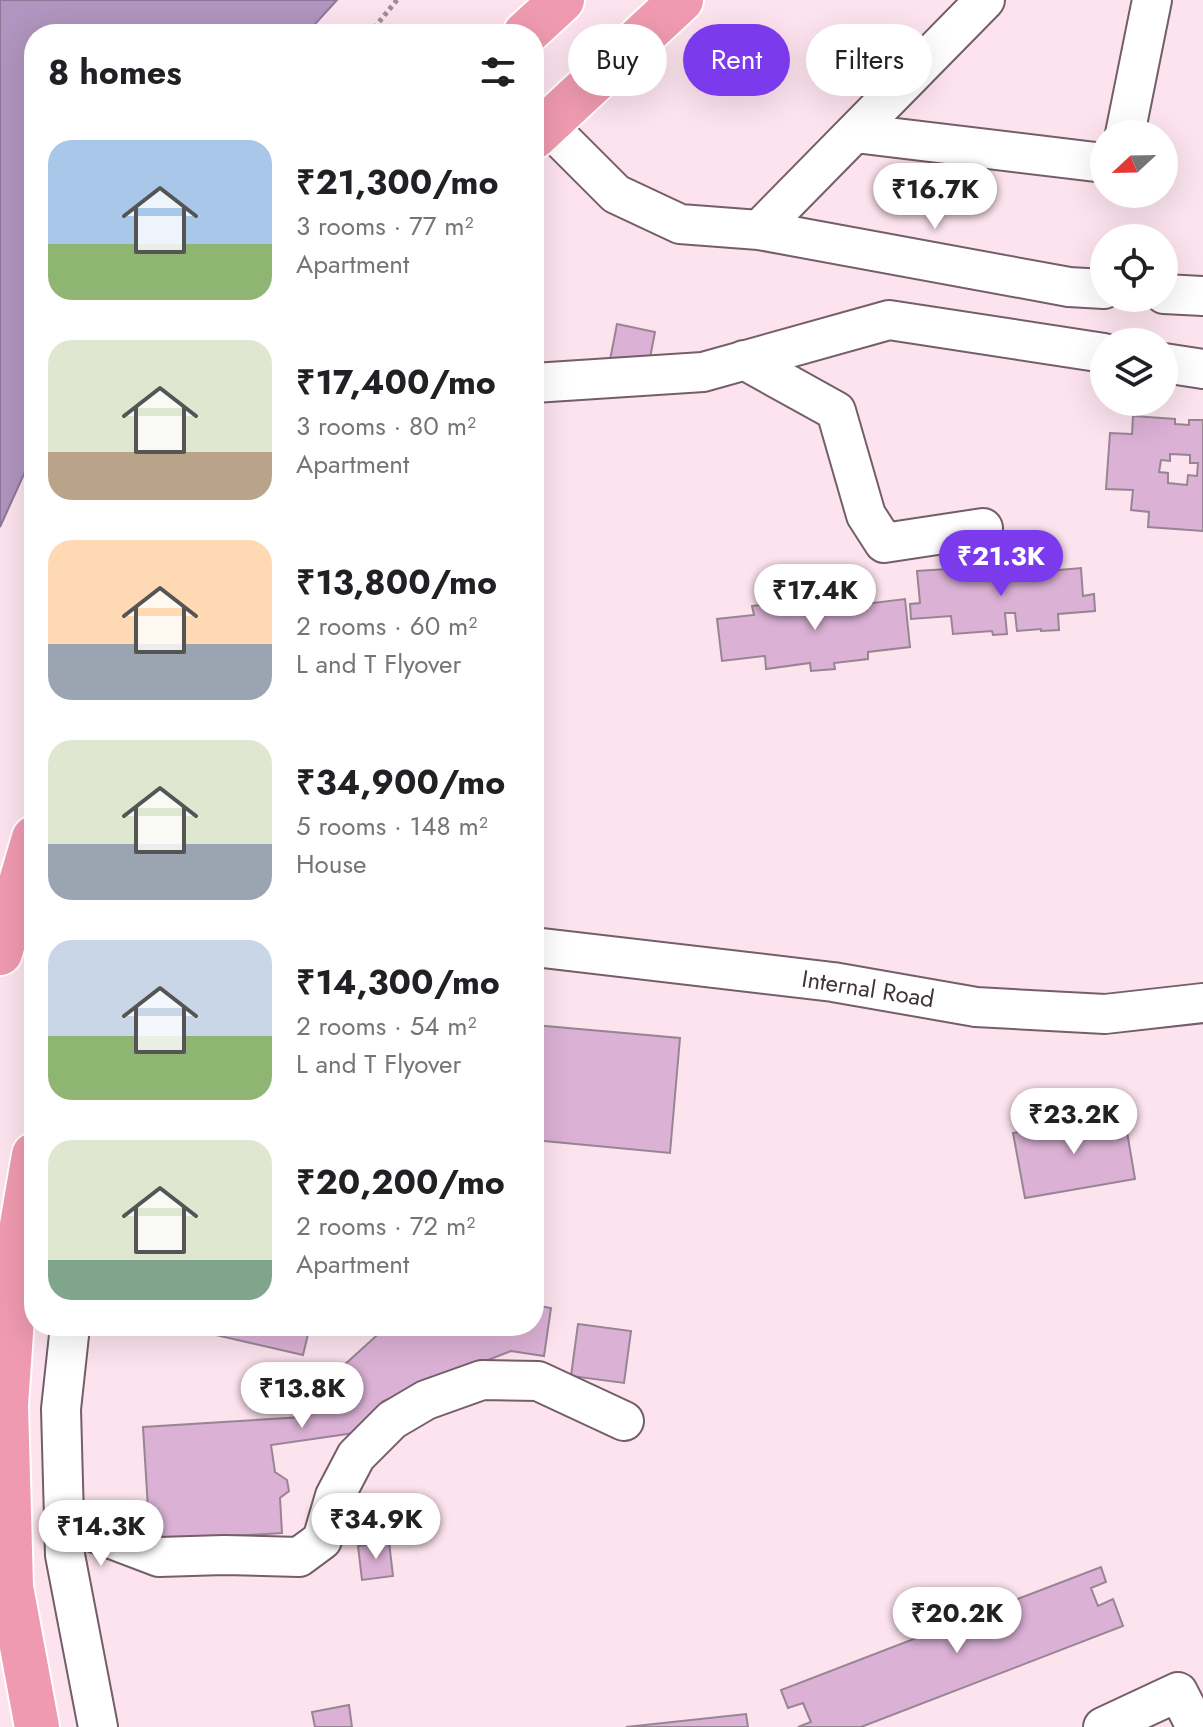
<!DOCTYPE html>
<html lang="en">
<head>
<meta charset="utf-8">
<style>
  :root { --surface:#fff; --page:#f2f2f2; --text:#202124; --muted:#757577; --accent:#7c3aed }
  body { margin:0; font-family:Jost,sans-serif; background:var(--page); color:var(--text); height:100vh; display:flex; flex-direction:column; font-size:30px; white-space:nowrap }
  * { box-sizing:border-box; margin:0 }
  p { font-size:26px; color:var(--muted) }
  .icon { flex:none; width:44px; height:44px; fill:none; stroke:currentColor; stroke-width:2; stroke-linecap:round; stroke-linejoin:round }
  .map { position:relative; flex:1; overflow:hidden }
  .details { position:absolute; left:24px; top:24px; width:520px; height:1312px; display:flex; flex-direction:column; background:var(--surface); border-radius:32px; box-shadow:0 8px 32px #0002 }
  .details>* { flex:none }
  .banner { position:absolute; left:568px; top:24px; width:514px; height:72px; display:flex; gap:16px }
  .needle { width:52px; rotate:248deg }
  .fabs { position:absolute; left:1090px; top:120px; display:grid; gap:16px }
  .fabs a { display:grid; place-items:center; width:88px; height:88px; border-radius:50%; background:var(--surface); box-shadow:0 8px 32px #0002; font-size:40px }
  .price { position:absolute; translate:-50% -68px; padding:0 18px; border-radius:28px; background:#fff; color:#222; font-size:26px; line-height:52px; filter:drop-shadow(0 2px 4px #0008) }
  .price::after { content:''; position:absolute; left:50%; top:48px; width:24px; height:18px; margin-left:-12px; background:inherit; clip-path:polygon(0 0,100% 0,50% 100%) }
  .price.active { background:var(--accent); color:#fff }
  ul { padding:0; list-style:none }
  li { display:flex; align-items:center; gap:24px; height:200px; padding:0 24px }
  li span { display:grid; place-items:center; flex:none; width:224px; height:160px; border-radius:24px; color:#555 }
  li>.icon { margin-inline-start:auto }
  span .icon { width:96px; height:96px; fill:#fffc; stroke-width:1 }
  li b { font-size:34px }
  h2 { display:flex; justify-content:space-between; align-items:center; height:96px; padding:0 24px; font-size:34px }
  .tag { padding:0 28px; border-radius:36px; background:var(--surface); box-shadow:0 8px 32px #0002; font-size:28px; line-height:72px }
  .tag.active { background:var(--accent); color:#fff }
  .map>svg:first-child { display:block }
</style>
</head>
<body>
<div class="map">
<svg width="1203" height="1727" viewBox="0 0 1203 1727">
  <rect width="100%" height="100%" fill="#fce3ee"/>
  <path fill="#af95bf" stroke="#8d7897" stroke-width="2" d="M0,0H337L306,34H34V452L0,527Z"/>
  <path fill="#dbb1d5" stroke="#978594" stroke-width="2" fill-rule="evenodd" d="M617,324L655,332L648,368L610,360Z
    M1133,416L1175,419V424L1189,425V420H1203V531L1148,527L1149,512L1131,510L1133,490L1106,489L1110,433L1132,434ZM1170,454L1190,455V463H1198L1197,476L1188,475L1187,485L1168,483V473L1159,472L1161,460L1170,461Z
    M1035,561L1036,572L1081,568L1083,596L1094,594L1095,611L1058,614L1059,630L1041,631V629L1017,631L1015,613H1005L1007,634L993,635L992,631L953,634L951,616L911,619L910,604L920,603L917,571L979,567L980,576L1005,574L1004,563Z
    M863,593L865,604L905,599L910,647L868,652V659L834,663L835,669L811,671L810,663L766,669L765,656L722,661L717,619L754,615L752,606Z
    M534,1025L680,1038L670,1153L534,1140Z
    M1124,1114L1135,1179L1025,1198L1013,1133Z
    M534,1305L551,1308L544,1356L511,1351L383,1401L354,1433L271,1445L275,1472L287,1480L289,1491L280,1498L282,1533L150,1541L143,1427L303,1417L320,1387L385,1328L534,1326Z
    M578,1324L631,1331L624,1383L571,1376Z
    M195,1326H310L303,1355L194,1330Z
    M389,1542L393,1576L362,1580L358,1546Z
    M1101,1567L1106,1582L1091,1588L1098,1606L1113,1599L1123,1626L861,1727H798L811,1722L803,1703L788,1708L781,1690Z
    M349,1705L352,1727H315L312,1712Z
    M746,1714L748,1727H626Z"/>
  <g fill="none" stroke-linecap="round" stroke-linejoin="round">
    <defs>
      <path id="minor" d="M547,125L616,194L680,224L759,230L1069,287L1104,289
        M855,133L1104,163
        M1125,134L1152,0
        M759,230L985,0
        M1164,294L1203,296
        M744,360L836,411L866,515L884,543L983,528
        M1164,363L1203,369
        M534,383L703,372L889,320L1104,353
        M534,947L833,982L976,1007L1105,1014L1203,1003
        M70,1326L61,1409L65,1555L98,1727
        M64,1521L159,1557L224,1555L299,1557L322,1540L335,1496L356,1456L392,1420L426,1400L482,1380L538,1381L624,1421
        M1103,1727L1178,1692L1196,1727"/>
      <path id="major" d="M525,34L562,0
        M534,137L681,0
        M0,953L34,838
        M34,1155L16,1260L6,1405L11,1587L37,1727"/>
    </defs>
    <use href="#minor" stroke="#745e68" stroke-width="42"/>
    <use href="#major" stroke="#fff" stroke-width="48"/>
    <path stroke="#9e8d94" stroke-width="5" stroke-dasharray="4 4" stroke-linecap="butt" d="M369,34L397,0"/>
    <use href="#minor" stroke="#fff" stroke-width="38"/>
    <use href="#major" stroke="#ef9ab0" stroke-width="44"/>
  </g>
  <g text-anchor="middle" stroke-width="6" stroke-linejoin="round" paint-order="stroke">
    <g font-size="24" fill="#3f3539" stroke="#fff">
      <text transform="translate(868 989) rotate(9)" y="8">Internal Road</text>
    </g>
  </g>
</svg>
<div class="fabs">
<a><svg class="needle" viewBox="-14 -14 28 28"><path d="M0-13l5 13h-10z" fill="#e53935"/><path d="M0 13l5-13h-10z" fill="#757577"/></svg></a>
<a><svg class="icon" aria-label="locate" viewBox="0 0 24 24"><circle cx="12" cy="12" r="6"/><path d="M12 2v4M12 18v4M2 12h4M18 12h4"/></svg></a>
<a><svg class="icon" aria-label="layers" viewBox="0 0 24 24"><path d="M12 4l9 5-9 5-9-5zM3 14l9 5 9-5"/></svg></a>
</div>
<b class="price" style="left:935px;top:231px">₹16.7K</b>
<b class="price active" style="left:1001px;top:598px">₹21.3K</b>
<b class="price" style="left:815px;top:632px">₹17.4K</b>
<b class="price" style="left:1074px;top:1156px">₹23.2K</b>
<b class="price" style="left:302px;top:1430px">₹13.8K</b>
<b class="price" style="left:376px;top:1561px">₹34.9K</b>
<b class="price" style="left:101px;top:1568px">₹14.3K</b>
<b class="price" style="left:957px;top:1655px">₹20.2K</b>
<div class="banner">
<a class="tag">Buy</a>
<a class="tag active">Rent</a>
<a class="tag">Filters</a>
</div>
<section class="details">
<h2>8 homes<svg class="icon" aria-label="filters" viewBox="0 0 24 24"><path d="M4 7h16M4 17h16"/><circle cx="9" cy="7" r="2"/><circle cx="15" cy="17" r="2"/></svg></h2>
<ul>
<li><span style="background:linear-gradient(#a9c7e8 65%,#8fb573 0)"><svg class="icon" aria-label="home" viewBox="0 0 24 24"><path d="M3 11l9-7 9 7M6 9v11h12V9"/></svg></span><div><b>₹21,300/mo</b><p>3 rooms · 77 m²</p><p>Apartment</p></div></li>
<li><span style="background:linear-gradient(#dfe7d0 70%,#b9a48a 0)"><svg class="icon" aria-label="home" viewBox="0 0 24 24"><path d="M3 11l9-7 9 7M6 9v11h12V9"/></svg></span><div><b>₹17,400/mo</b><p>3 rooms · 80 m²</p><p>Apartment</p></div></li>
<li><span style="background:linear-gradient(#ffd9b3 65%,#9aa5b1 0)"><svg class="icon" aria-label="home" viewBox="0 0 24 24"><path d="M3 11l9-7 9 7M6 9v11h12V9"/></svg></span><div><b>₹13,800/mo</b><p>2 rooms · 60 m²</p><p>L and T Flyover</p></div></li>
<li><span style="background:linear-gradient(#dfe7d0 65%,#9aa5b1 0)"><svg class="icon" aria-label="home" viewBox="0 0 24 24"><path d="M3 11l9-7 9 7M6 9v11h12V9"/></svg></span><div><b>₹34,900/mo</b><p>5 rooms · 148 m²</p><p>House</p></div></li>
<li><span style="background:linear-gradient(#c9d6e8 60%,#8fb573 0)"><svg class="icon" aria-label="home" viewBox="0 0 24 24"><path d="M3 11l9-7 9 7M6 9v11h12V9"/></svg></span><div><b>₹14,300/mo</b><p>2 rooms · 54 m²</p><p>L and T Flyover</p></div></li>
<li><span style="background:linear-gradient(#dfe7d0 75%,#7fa58c 0)"><svg class="icon" aria-label="home" viewBox="0 0 24 24"><path d="M3 11l9-7 9 7M6 9v11h12V9"/></svg></span><div><b>₹20,200/mo</b><p>2 rooms · 72 m²</p><p>Apartment</p></div></li>
</ul>
</section>
</div>
</body>
</html>
